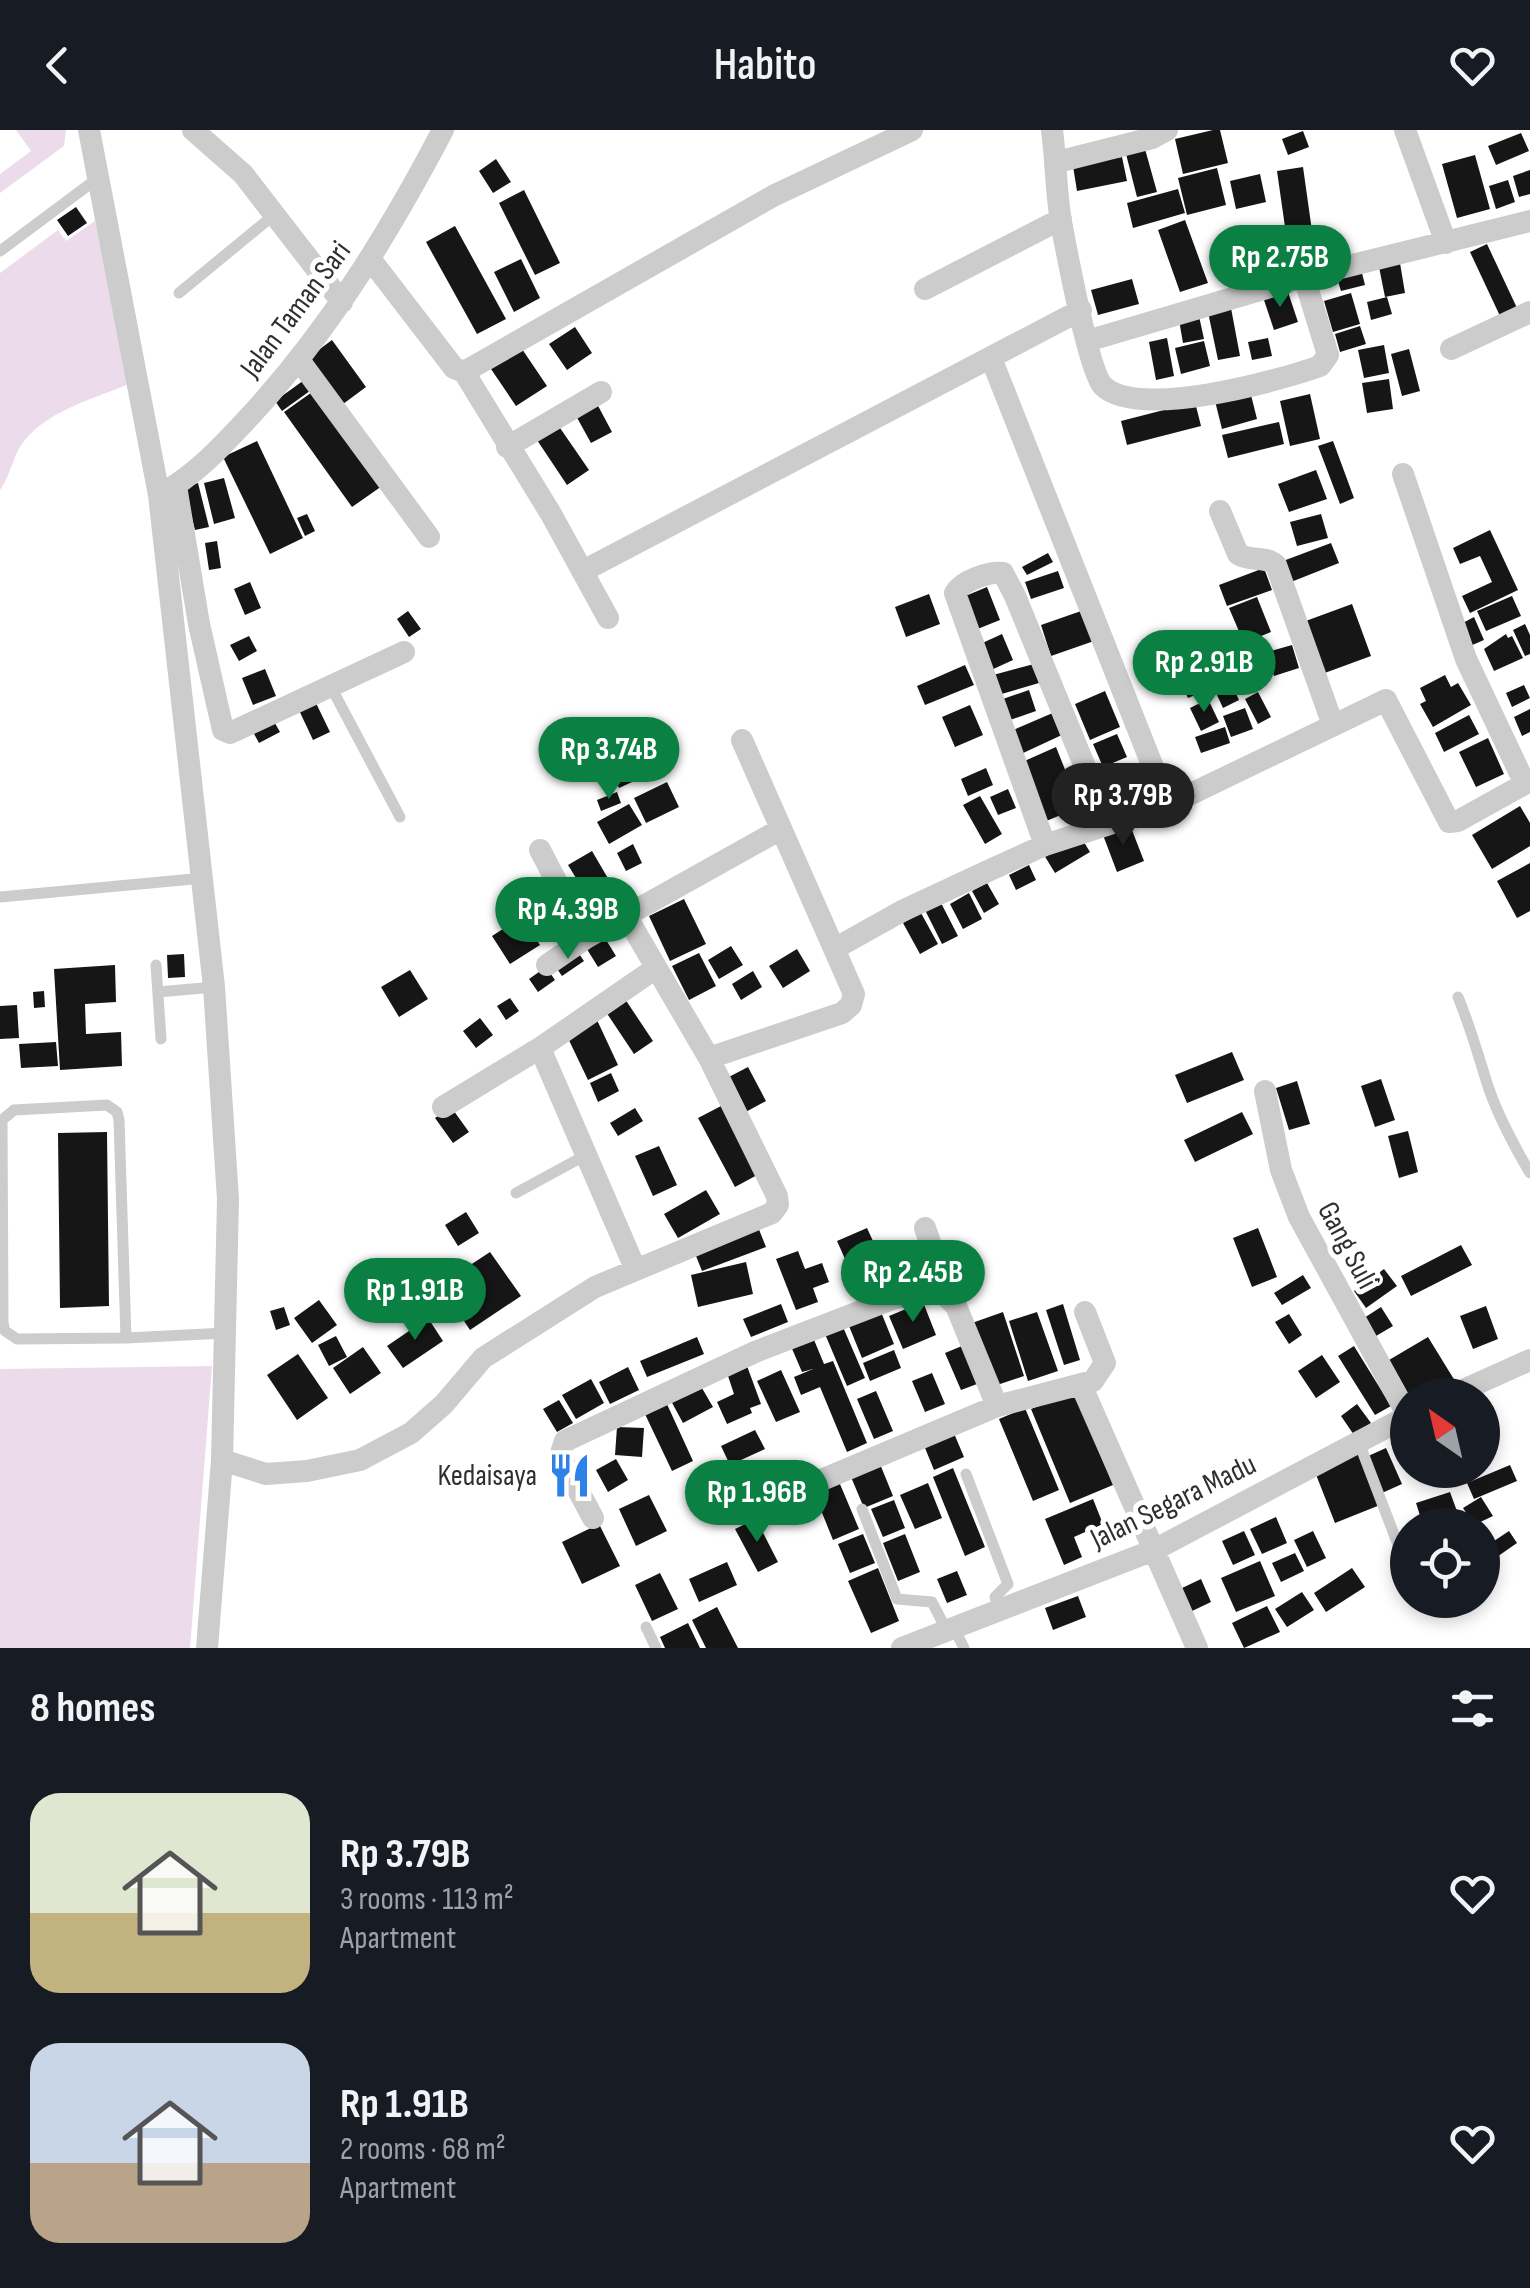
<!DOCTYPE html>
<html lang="en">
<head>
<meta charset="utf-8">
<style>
  :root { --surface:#171b24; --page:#20242c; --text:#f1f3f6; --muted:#9ea1a6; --accent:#0b8043 }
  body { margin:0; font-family:"Sofia Sans Condensed",sans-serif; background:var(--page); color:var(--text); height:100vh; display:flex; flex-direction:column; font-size:38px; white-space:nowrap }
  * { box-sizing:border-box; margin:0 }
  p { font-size:32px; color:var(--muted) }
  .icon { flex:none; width:55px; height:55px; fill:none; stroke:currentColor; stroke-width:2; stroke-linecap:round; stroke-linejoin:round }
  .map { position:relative; height:1518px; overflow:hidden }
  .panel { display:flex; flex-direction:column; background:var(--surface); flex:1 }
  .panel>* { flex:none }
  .needle { width:65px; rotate:326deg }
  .controls { position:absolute; left:1390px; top:1248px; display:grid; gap:20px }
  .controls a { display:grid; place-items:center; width:110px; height:110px; border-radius:50%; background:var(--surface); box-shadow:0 5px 15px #0003; font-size:50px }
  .price { position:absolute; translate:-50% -85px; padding:0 22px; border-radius:35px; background:var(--accent); color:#fff; font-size:32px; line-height:65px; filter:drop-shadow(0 2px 5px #0008) }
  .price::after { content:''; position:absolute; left:50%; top:60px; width:30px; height:22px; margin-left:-15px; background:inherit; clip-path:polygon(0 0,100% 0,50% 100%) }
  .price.on { background:#222; color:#fff }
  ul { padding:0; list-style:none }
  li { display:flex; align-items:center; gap:30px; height:250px; padding:0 30px }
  li span { display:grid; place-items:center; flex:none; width:280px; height:200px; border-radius:30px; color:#555 }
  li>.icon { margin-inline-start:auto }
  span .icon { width:120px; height:120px; fill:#fffc; stroke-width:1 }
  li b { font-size:42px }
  h2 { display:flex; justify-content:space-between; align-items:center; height:120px; padding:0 30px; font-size:42px }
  header { display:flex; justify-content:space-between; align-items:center; height:130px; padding:0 30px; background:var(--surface); font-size:45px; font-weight:600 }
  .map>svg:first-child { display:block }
</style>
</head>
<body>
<header><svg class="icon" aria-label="back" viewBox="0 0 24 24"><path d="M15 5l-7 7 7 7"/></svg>Habito<svg class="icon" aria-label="heart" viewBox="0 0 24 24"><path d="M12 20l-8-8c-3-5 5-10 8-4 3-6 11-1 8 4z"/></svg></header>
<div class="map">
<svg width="1530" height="1518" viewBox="0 0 1530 1518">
  <rect width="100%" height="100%" fill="#fff"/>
  <path fill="#ecdceb" d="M16,0H66L64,16L0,63V44L31,21Z
    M95,91L132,253C98,267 49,280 25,310C12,325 12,344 0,360V143L58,100L66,111Z
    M212,1236L190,1518H0V1239Z"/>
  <path fill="#161616" d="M1213,0H1220L1228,33L1183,44L1175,9Z
    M1303,1L1309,17L1288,25L1282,9Z
    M1521,3L1529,21L1496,35L1488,16Z
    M1145,19L1157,62L1137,67L1126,24Z
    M1475,25L1490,79L1457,88L1442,34Z
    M1122,27L1127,51L1077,61L1073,36Z
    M496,29L511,52L493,63L479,41Z
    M1303,37L1313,108L1287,111L1277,41Z
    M1217,38L1226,75L1187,85L1178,48Z
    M1530,40V64L1519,67L1513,46Z
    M1260,44L1266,72L1236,79L1230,51Z
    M1508,50L1515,72L1496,79L1489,56Z
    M1178,59L1185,83L1133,98L1127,73Z
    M524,60L560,133L535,145L499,73Z
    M76,77L87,93L68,106L57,90Z
    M1185,90L1208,153L1180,162L1158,100Z
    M455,96L506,189L477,204L426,112Z
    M1487,114L1517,178L1500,186L1470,122Z
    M521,129L540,168L514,182L494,142Z
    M1400,133L1405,163L1385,167L1379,137Z
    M1361,139L1365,155L1341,161L1336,145Z
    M1132,149L1139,174L1098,185L1091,160Z
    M1287,159L1298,192L1274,200L1263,167Z
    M1351,163L1360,194L1333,202L1324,171Z
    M1387,167L1392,184L1371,190L1367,172Z
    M1231,178L1240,226L1218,230L1208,182Z
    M1199,186L1204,209L1183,213L1179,190Z
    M1360,196L1366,214L1340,222L1335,204Z
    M575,197L592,223L567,240L549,214Z
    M1167,208L1174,246L1156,250L1149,212Z
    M1268,208L1272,226L1252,230L1248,212Z
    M332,210L366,257L339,277L309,227Z
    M1204,211L1210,236L1181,244L1175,218Z
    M1384,215L1389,243L1364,248L1358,220Z
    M522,219L547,256L516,276L491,239Z
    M1409,219L1420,261L1402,266L1391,224Z
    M307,248L314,258L282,281L275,271Z
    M1389,249L1393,279L1367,283L1362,253Z
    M1249,257L1257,289L1222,299L1214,267Z
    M315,260L382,356L352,377L284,282Z
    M1310,264L1320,309L1290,316L1280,271Z
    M596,272L612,302L591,313L575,284Z
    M1195,272L1201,296L1127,315L1121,291Z
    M1279,292L1284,314L1228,328L1222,305Z
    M558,295L589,340L567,355L537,310Z
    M257,311L303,408L270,424L223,327Z
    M1333,311L1354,368L1340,374L1318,316Z
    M1316,340L1327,369L1289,382L1278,354Z
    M224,348L235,388L214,394L204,353Z
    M198,353L209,397L195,400L184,357Z
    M307,384L315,401L305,406L297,388Z
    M1321,384L1328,408L1297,416L1290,392Z
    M1490,400L1518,460L1470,483L1462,466L1492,452L1480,426L1460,434L1453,418Z
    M217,411L221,438L209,440L205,413Z
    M1331,413L1339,433L1291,452L1283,431Z
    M1048,423L1053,432L1027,445L1022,437Z
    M1264,438L1272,460L1227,476L1219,455Z
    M1058,441L1064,458L1031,469L1025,452Z
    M250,452L261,478L245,485L234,459Z
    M987,457L1000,490L975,500L963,467Z
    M929,464L940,494L906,507L895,477Z
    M1512,466L1521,486L1486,501L1477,481Z
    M1257,467L1271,502L1244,513L1229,478Z
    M1352,474L1371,526L1322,544L1303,492Z
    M1084,480L1094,511L1051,526L1041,495Z
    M408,481L421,499L409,507L397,489Z
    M1474,487L1484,510L1470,516L1459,495Z
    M1525,494L1530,505V524L1525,526L1513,500Z
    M1002,504L1013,530L989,541L978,515Z
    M1506,504L1508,508L1512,506L1523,528L1494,541L1484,519Z
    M249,506L257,521L239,531L230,515Z
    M1256,512L1267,534L1248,544L1236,522Z
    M1292,515L1299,538L1274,546L1267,522Z
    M1034,534L1039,553L998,565L993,545Z
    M965,535L974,555L925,575L917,556Z
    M265,539L276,566L253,575L242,548Z
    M1445,545L1451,557L1458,553L1471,575L1433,597L1420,574L1426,571L1420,558Z
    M1202,547L1207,560L1188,568L1182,555Z
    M1524,555L1530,568L1512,577L1506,563Z
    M1233,557L1239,570L1223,578L1217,565Z
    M1029,560L1036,581L1004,592L997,571Z
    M1105,561L1120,597L1090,610L1075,574Z
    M1258,562L1271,587L1258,594L1245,569Z
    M1208,569L1219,592L1201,601L1190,578Z
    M315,571L330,602L313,610L298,578Z
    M970,575L983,605L955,617L942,587Z
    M1245,578L1253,599L1231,607L1223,586Z
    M1530,579V602L1522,606L1514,587Z
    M1055,582L1064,604L1021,624L1011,601Z
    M1469,585L1479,604L1444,622L1435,603Z
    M272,588L280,602L259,613L252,600Z
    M1225,597L1230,613L1201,623L1195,607Z
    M1117,604L1127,627L1103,637L1093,614Z
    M1488,608L1504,644L1476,657L1459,622Z
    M1056,617L1080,677L1044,692L1020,633Z
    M634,623L645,646L619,658L608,635Z
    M986,638L993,655L968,666L961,649Z
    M1128,638L1134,654L1107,664L1101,649Z
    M667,652L679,677L646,693L634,668Z
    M1008,659L1016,678L998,685L990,667Z
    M617,662L621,673L601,681L597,670Z
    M980,666L1002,704L985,714L963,675Z
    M629,674L642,695L609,714L597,692Z
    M1520,676L1530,693V716L1492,739L1472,705Z
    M1130,695L1144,731L1117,742L1103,705Z
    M1079,704L1090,722L1055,743L1044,725Z
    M633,714L642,733L626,741L617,723Z
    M592,721L623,774L600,787L568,735Z
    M1530,733V781L1517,788L1497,751Z
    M1029,735L1036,750L1016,760L1009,745Z
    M987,753L999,774L984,783L972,761Z
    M969,763L982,789L963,799L950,774Z
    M684,769L706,814L670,831L649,786Z
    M940,771L958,806L942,814L924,778Z
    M921,783L938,814L920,824L903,793Z
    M522,787L540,815L510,834L492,806Z
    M603,805L616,826L598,837L585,816Z
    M731,816L743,835L719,849L708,830Z
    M575,818L584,831L562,846L553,833Z
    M797,819L810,841L783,858L769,836Z
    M699,823L716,856L689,870L672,836Z
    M184,824L185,847L168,848L167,825Z
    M115,835L116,872L85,874L86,904L121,902L122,936L60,940L54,839Z
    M546,837L555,850L538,862L529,849Z
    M410,840L428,869L399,887L381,857Z
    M753,841L762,857L741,870L732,854Z
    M44,861L45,877L34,878L33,862Z
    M623,866L653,911L634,924L604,879Z
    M510,868L519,881L506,890L497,876Z
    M17,875L19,908L0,909V876Z
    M480,888L493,905L476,918L463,901Z
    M597,890L618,935L588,950L566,904Z
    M56,912L58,936L21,938L19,914Z
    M1232,922L1244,950L1187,973L1175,945Z
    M748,937L766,971L742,984L723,950Z
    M611,943L619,961L598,972L590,953Z
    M1381,949L1395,990L1375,997L1361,956Z
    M1297,951L1310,994L1289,1000L1276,958Z
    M723,975L759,1044L735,1057L698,988Z
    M451,977L469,1002L453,1013L435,988Z
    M635,978L643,991L618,1006L610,993Z
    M1242,982L1253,1004L1195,1032L1184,1010Z
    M1408,1001L1418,1042L1399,1048L1388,1006Z
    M107,1002L109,1176L60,1178L58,1003Z
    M659,1016L677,1055L653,1066L635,1026Z
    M706,1060L720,1084L678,1108L664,1084Z
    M466,1082L479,1103L458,1116L445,1095Z
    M756,1092L766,1117L702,1141L692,1116Z
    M867,1098L884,1135L854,1149L837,1111Z
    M1258,1098L1277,1147L1252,1157L1233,1108Z
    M1461,1115L1472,1135L1411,1166L1401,1146Z
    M798,1121L805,1139L822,1133L829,1152L813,1158L818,1172L796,1180L776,1129Z
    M490,1122L521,1166L470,1200L440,1155Z
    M746,1132L753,1164L698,1177L691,1145Z
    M1384,1139L1397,1156L1366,1178L1354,1161Z
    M1303,1145L1311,1158L1282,1175L1274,1163Z
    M319,1170L337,1195L312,1213L294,1188Z
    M923,1172L936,1205L903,1219L889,1186Z
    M781,1174L788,1192L751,1207L743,1189Z
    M1063,1174L1080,1230L1064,1235L1046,1180Z
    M1486,1176L1498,1209L1473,1219L1460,1186Z
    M284,1177L290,1195L276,1200L270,1181Z
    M1381,1177L1393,1196L1376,1206L1364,1188Z
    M881,1182L894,1214L862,1228L849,1196Z
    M1003,1182L1024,1246L994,1256L972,1193Z
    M1037,1182L1058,1241L1028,1251L1009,1191Z
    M1289,1184L1302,1205L1289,1214L1275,1192Z
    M428,1188L443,1211L403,1238L387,1216Z
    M843,1197L865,1248L847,1256L825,1204Z
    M812,1205L824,1234L833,1231L867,1313L847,1322L820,1257L801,1265L794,1247L813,1239L802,1242L790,1214Z
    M336,1206L347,1227L329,1236L318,1215Z
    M697,1207L704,1224L647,1247L640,1231Z
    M1428,1207L1455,1251L1432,1265H1409L1389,1230Z
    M962,1216L977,1254L961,1260L945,1223Z
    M1354,1216L1391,1276L1375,1285L1338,1226Z
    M363,1217L381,1243L350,1264L333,1238Z
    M894,1220L901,1238L870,1251L863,1233Z
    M298,1224L328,1268L297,1290L267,1245Z
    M1322,1225L1340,1252L1316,1268L1298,1241Z
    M747,1236L761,1274L750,1278L752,1283L727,1294L717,1272L734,1264L727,1243Z
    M628,1237L639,1260L610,1274L599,1252Z
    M781,1240L800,1282L776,1292L757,1251Z
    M932,1243L945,1274L925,1282L912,1251Z
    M591,1249L604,1273L576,1289L562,1265Z
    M699,1253L713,1277L683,1293L670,1269Z
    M876,1261L893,1301L874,1309L857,1269Z
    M1074,1262L1113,1355L1070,1373L1031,1279Z
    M559,1270L573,1293L557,1302L543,1279Z
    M666,1272L693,1331L672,1341L644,1282Z
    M1357,1274L1371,1293L1354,1305L1341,1286Z
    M1025,1278L1059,1360L1033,1371L999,1289Z
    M617,1297L644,1298L642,1327L615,1325Z
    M755,1300L765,1319L730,1335L721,1316Z
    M953,1301L964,1327L934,1340L923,1313Z
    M1386,1318L1402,1354L1382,1363L1366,1327Z
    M1358,1319L1380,1375L1335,1393L1313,1337Z
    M616,1329L628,1350L608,1362L596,1340Z
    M880,1334L893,1366L864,1378L851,1347Z
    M1510,1335L1517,1351L1474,1369L1467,1353Z
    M953,1338L985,1417L965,1426L933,1347Z
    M1426,1340H1456L1429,1350Z
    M837,1347L859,1399L833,1410L812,1358Z
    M928,1353L942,1388L915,1399L900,1365Z
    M1450,1362L1458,1384L1423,1395L1416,1373Z
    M649,1365L667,1401L636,1416L619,1379Z
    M1481,1367L1493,1386L1474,1395L1463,1378Z
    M1093,1369L1103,1394L1074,1407L1082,1427L1064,1435L1045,1389Z
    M894,1370L905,1398L883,1407L871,1379Z
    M1276,1387L1287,1413L1262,1424L1250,1399Z
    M756,1389L778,1432L758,1442L735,1399Z
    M599,1394L620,1436L582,1454L562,1412Z
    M1244,1401L1255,1425L1233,1435L1222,1411Z
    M1313,1401L1326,1428L1307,1437L1294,1410Z
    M1509,1401L1517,1413L1494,1429L1485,1417Z
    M863,1404L875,1433L850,1443L838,1414Z
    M905,1404L920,1442L898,1451L883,1413Z
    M1295,1423L1304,1441L1281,1452L1272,1433Z
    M1260,1431L1275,1466L1236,1482L1221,1448Z
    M727,1432L737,1455L699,1472L689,1449Z
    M878,1438L899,1491L871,1503L848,1451Z
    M1352,1438L1365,1457L1326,1482L1314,1463Z
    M957,1441L967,1465L947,1473L937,1449Z
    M660,1443L678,1479L652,1491L635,1455Z
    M1201,1449L1211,1472L1190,1482L1180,1459Z
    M1302,1462L1314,1480L1287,1497L1275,1479Z
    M1078,1466L1086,1487L1053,1500L1045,1478Z
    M1267,1476L1280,1502L1244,1518L1232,1493Z
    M717,1477L738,1518H706L692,1490Z
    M688,1493L700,1518H665L660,1507Z"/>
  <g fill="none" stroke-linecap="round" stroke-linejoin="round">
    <path stroke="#ccc" stroke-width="11" d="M0,121L98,48
      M179,163L275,84
      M331,557L400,687
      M0,767L204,748
      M156,835L161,909
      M158,862L214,857
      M1458,867C1470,896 1477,921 1486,950C1496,983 1513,1014 1530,1043
      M107,975L117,982L119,990L126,1208L17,1209L5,1201L3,1193L2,990L14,980Z
      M516,1063L586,1025
      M126,1208L226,1203
      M1358,1310L1408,1441
      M966,1344L1008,1454L995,1467L999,1479
      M862,1379L897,1469L932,1472L946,1499
      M953,1496L964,1518
      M646,1497L656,1518"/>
    <path stroke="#ccc" stroke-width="22" d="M89,0L159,365L214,857L228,1069L222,1330L207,1518
      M193,0L243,44L342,172
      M1052,0C1056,30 1056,62 1061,92C1066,118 1089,242 1103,256C1138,290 1278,251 1320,236L1328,225L1304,147
      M1405,0L1446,113
      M1057,32L1152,8L1167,0
      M371,130L454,238L464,242L773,66L912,0
      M925,159L1061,89
      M1087,211L1304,147L1530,91
      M1451,219L1530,182
      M991,228L1168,675
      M299,230L429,407
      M464,242L551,384L608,488
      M507,317L601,262
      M1403,344L1466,529L1525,654
      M176,356L199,494L223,600L230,603L404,522
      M159,365C196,345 223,315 251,285C330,199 389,103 443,0
      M1220,381L1238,424C1250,432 1265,425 1276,435L1333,595
      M583,441L1081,180
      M1045,715L955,463C962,451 989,441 1003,443L1015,466L1108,693
      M540,720L586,808L547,835
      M586,808L781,699
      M834,819L902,781L990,740L1045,715L1168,675L1386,570L1449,692L1458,691L1530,651
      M540,918L635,1138
      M709,928L842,883L851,875L854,864L742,610
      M1265,961L1281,1040L1299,1087L1408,1286
      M443,977L540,918L656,838
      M925,1098L949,1166
      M1082,1257L1197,1518
      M1452,1265L1530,1230
      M222,1330L266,1344L307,1341L360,1330L411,1303L444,1274L483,1228L595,1157L772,1083L778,1075L777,1066L709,928L625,784
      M786,1365L997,1276L1093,1251L1105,1233L1085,1182
      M593,1388L560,1326L565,1311L755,1222L895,1168L922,1162L943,1163L956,1176L997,1276
      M902,1518L1154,1420L1408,1286"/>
  </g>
  <defs>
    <symbol id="restaurant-bare" viewBox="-9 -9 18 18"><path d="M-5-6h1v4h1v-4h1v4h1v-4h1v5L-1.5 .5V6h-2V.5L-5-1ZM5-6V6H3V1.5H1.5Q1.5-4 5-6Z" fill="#2d82ea" stroke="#fff" stroke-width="2.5" paint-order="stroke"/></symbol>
  </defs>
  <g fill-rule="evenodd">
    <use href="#restaurant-bare" x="538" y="1314" width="63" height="63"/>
  </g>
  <g text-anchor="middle" stroke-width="10" stroke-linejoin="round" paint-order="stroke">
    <g font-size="30" fill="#2f2f2f" stroke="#fff">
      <text transform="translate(295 179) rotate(-53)" y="10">Jalan Taman Sari</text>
      <text transform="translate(1348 1115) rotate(62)" y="10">Gang Suli</text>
      <text transform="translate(1173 1371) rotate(-26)" y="10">Jalan Segara Madu</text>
    </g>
    <g font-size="30" fill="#2f2f2f" stroke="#fff" text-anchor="end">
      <text x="537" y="1355">Kedaisaya</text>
    </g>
  </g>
</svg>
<div class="controls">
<a><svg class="needle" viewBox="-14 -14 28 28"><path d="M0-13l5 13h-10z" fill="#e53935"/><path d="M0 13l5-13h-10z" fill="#9ea1a6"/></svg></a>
<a><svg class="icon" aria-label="locate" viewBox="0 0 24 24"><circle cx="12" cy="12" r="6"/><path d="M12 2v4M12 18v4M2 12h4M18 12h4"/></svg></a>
</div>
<b class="price" style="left:1280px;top:180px">Rp 2.75B</b>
<b class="price" style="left:1204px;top:585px">Rp 2.91B</b>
<b class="price" style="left:609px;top:672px">Rp 3.74B</b>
<b class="price on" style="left:1123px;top:718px">Rp 3.79B</b>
<b class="price" style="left:568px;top:832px">Rp 4.39B</b>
<b class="price" style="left:913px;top:1195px">Rp 2.45B</b>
<b class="price" style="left:415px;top:1213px">Rp 1.91B</b>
<b class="price" style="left:757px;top:1415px">Rp 1.96B</b>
</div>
<section class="panel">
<h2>8 homes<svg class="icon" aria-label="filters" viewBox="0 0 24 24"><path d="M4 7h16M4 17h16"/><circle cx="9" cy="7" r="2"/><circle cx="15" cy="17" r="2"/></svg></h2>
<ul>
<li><span style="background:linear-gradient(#dfe7d0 60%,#c2b280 0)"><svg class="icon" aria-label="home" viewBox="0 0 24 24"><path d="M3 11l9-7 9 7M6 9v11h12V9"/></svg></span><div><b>Rp 3.79B</b><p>3 rooms · 113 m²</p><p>Apartment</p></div><svg class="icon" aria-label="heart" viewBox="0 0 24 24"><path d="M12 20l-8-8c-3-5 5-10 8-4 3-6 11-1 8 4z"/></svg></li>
<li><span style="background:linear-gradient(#c9d6e8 60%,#b9a48a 0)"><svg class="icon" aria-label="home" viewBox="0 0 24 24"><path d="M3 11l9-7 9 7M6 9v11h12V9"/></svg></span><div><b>Rp 1.91B</b><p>2 rooms · 68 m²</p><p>Apartment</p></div><svg class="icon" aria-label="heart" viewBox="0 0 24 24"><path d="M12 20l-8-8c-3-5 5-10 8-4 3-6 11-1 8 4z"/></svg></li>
</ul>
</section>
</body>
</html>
